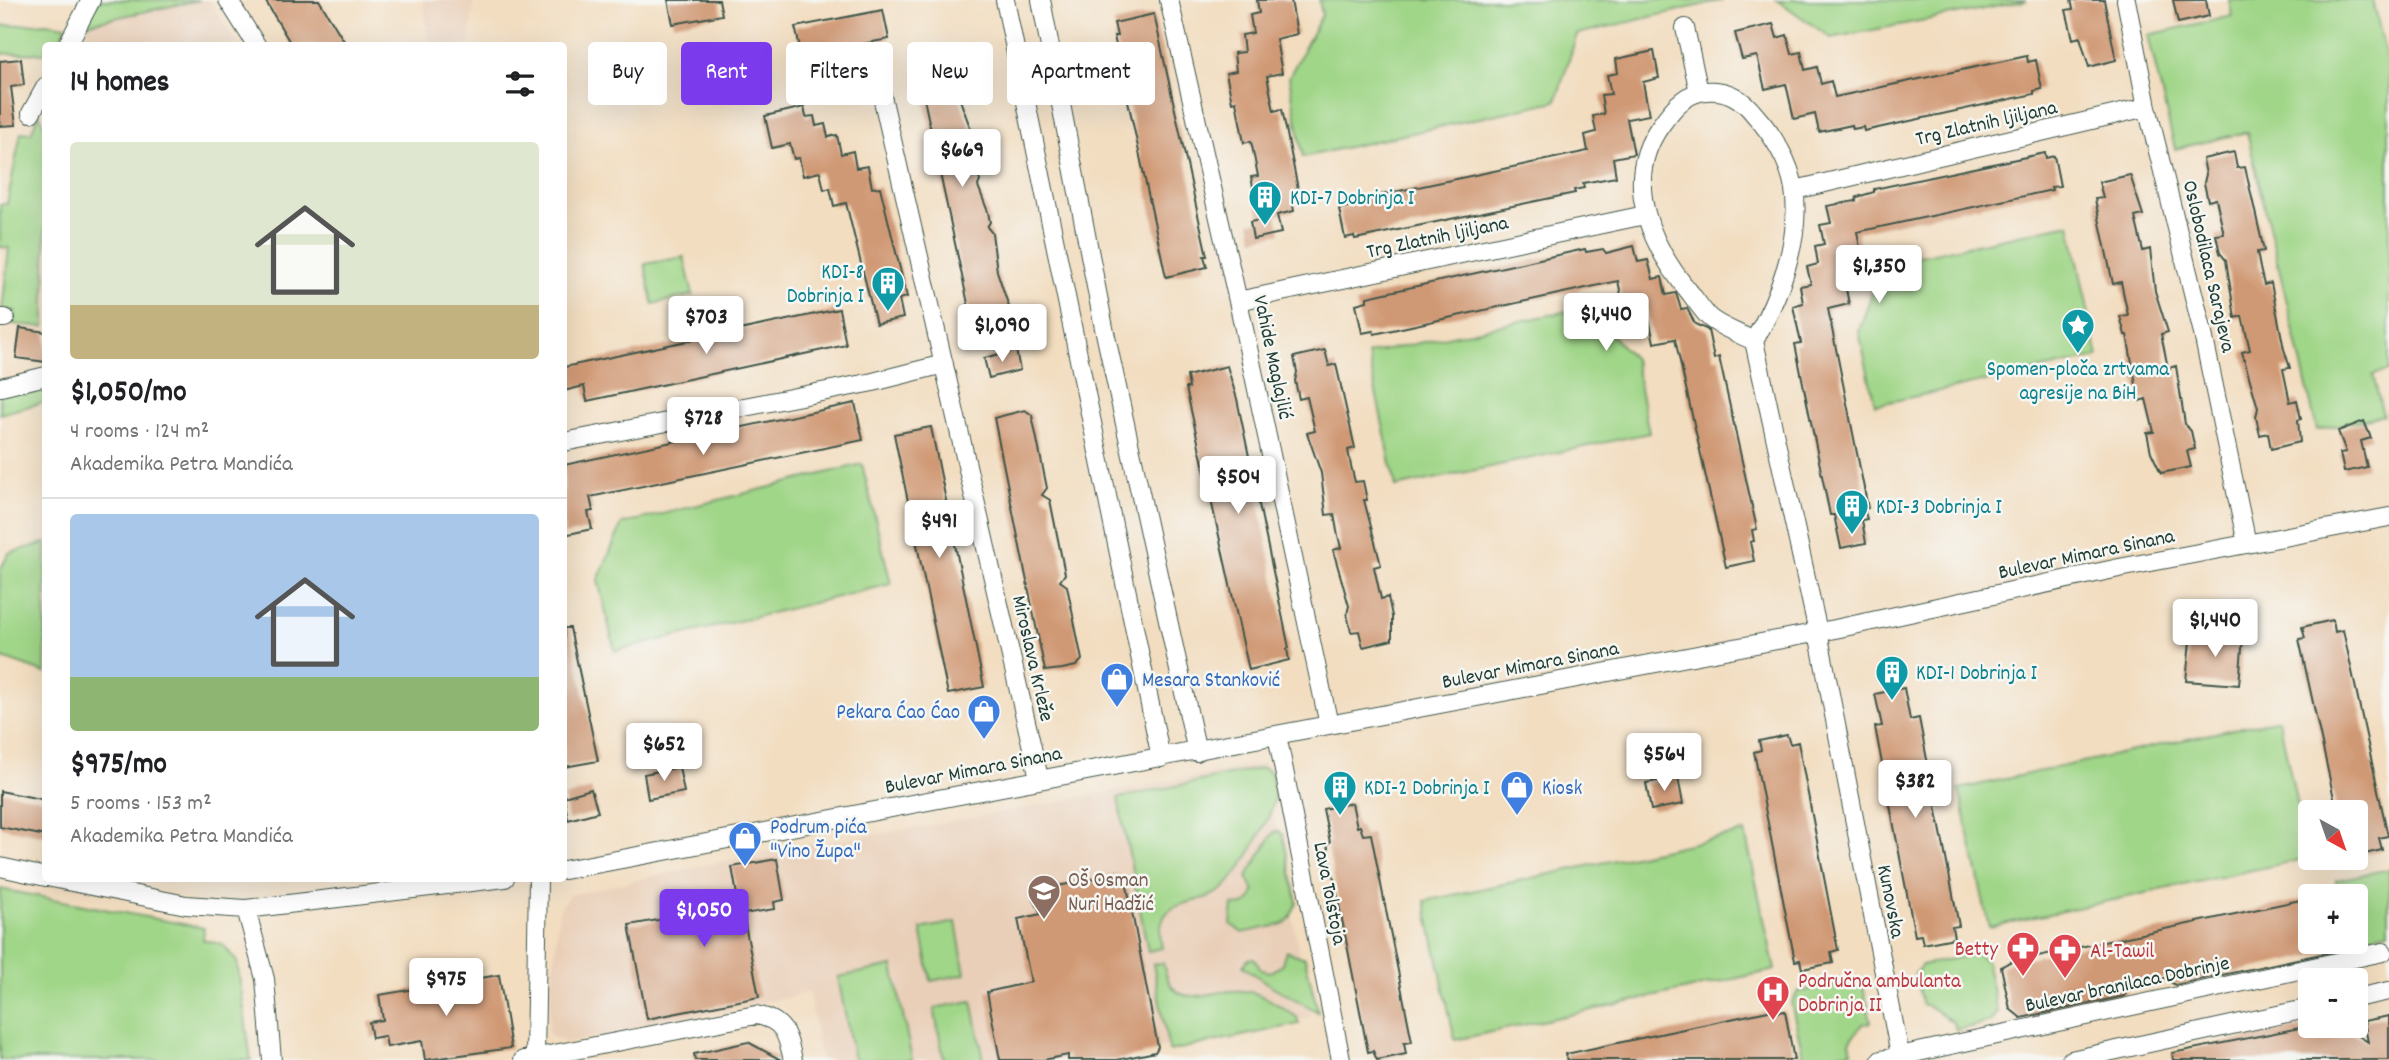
<!DOCTYPE html>
<html lang="en">
<head>
<meta charset="utf-8">
<style>
  :root { --surface:#fff; --page:#f6f6f6; --text:#202124; --muted:#757577; --line:#e0e0e0; --accent:#7c3aed }
  body { margin:0; font-family:Dekko,sans-serif; background:var(--page); color:var(--text); height:100vh; display:flex; flex-direction:column; font-size:26px; white-space:nowrap }
  * { box-sizing:border-box; margin:0 }
  p { font-size:23px; color:var(--muted) }
  .icon { flex:none; width:38px; height:38px; fill:none; stroke:currentColor; stroke-width:2; stroke-linecap:round; stroke-linejoin:round }
  .map { position:relative; flex:1; overflow:hidden }
  .details { position:absolute; left:42px; top:42px; width:525px; height:840px; display:flex; flex-direction:column; background:var(--surface); border-radius:7px; box-shadow:0 7px 28px #0002 }
  .details>* { flex:none }
  .top-card { position:absolute; left:588px; top:42px; width:665px; height:63px; display:flex; gap:14px }
  .needle { width:46px; rotate:140deg }
  .fabs { position:absolute; left:2298px; top:800px; display:grid; gap:14px }
  .fabs a { display:grid; place-items:center; width:70px; height:70px; border-radius:7px; background:var(--surface); box-shadow:0 7px 28px #0002; font-size:35px }
  .price { position:absolute; translate:-50% -60px; padding:0 16px; border-radius:7px; background:#fff; color:#222; font-size:23px; line-height:46px; filter:drop-shadow(0 2px 4px #0008) }
  .price::after { content:''; position:absolute; left:50%; top:42px; width:21px; height:16px; margin-left:-10px; background:inherit; clip-path:polygon(0 0,100% 0,50% 100%) }
  .price.on { background:var(--accent); color:#fff }
  ul { padding:0; list-style:none }
  li { display:grid; align-content:center; gap:14px; height:371px; padding:0 28px }
  li+li { border-top:2px solid var(--line) }
  li span { display:grid; place-items:center; height:217px; border-radius:7px; color:#555 }
  li>.icon { margin-inline-start:auto }
  span .icon { width:126px; height:126px; fill:#fffc; stroke-width:1 }
  li b { font-size:30px }
  h2 { display:flex; justify-content:space-between; align-items:center; height:84px; padding:0 28px; font-size:30px }
  .pill { padding:0 24px; border-radius:7px; background:var(--surface); box-shadow:0 7px 28px #0002; font-size:24px; line-height:63px }
  .pill.on { background:var(--accent); color:#fff }
  .map>svg:first-child { display:block }
</style>
</head>
<body>
<div class="map">
<svg width="2389" height="1060" viewBox="0 0 2389 1060">
  <rect width="100%" height="100%" fill="#f6f6f2"/>
  <filter id="ink" filterUnits="userSpaceOnUse"><feTurbulence type="fractalNoise" baseFrequency=".0143" numOctaves="2"/><feDisplacementMap in="SourceGraphic" scale="14" xChannelSelector="R" yChannelSelector="G"/><feConvolveMatrix kernelMatrix="1 2 1 2 8 2 1 2 1" color-interpolation-filters="sRGB"/></filter>
  <filter id="wash" filterUnits="userSpaceOnUse"><feTurbulence type="fractalNoise" baseFrequency=".00686" numOctaves="4" result="noise"/><feDisplacementMap in="SourceGraphic" scale="28" xChannelSelector="R" yChannelSelector="G"/><feGaussianBlur stdDeviation="1.57" result="paint"/><feColorMatrix in="noise" values="0 0 0 0 0 0 0 0 0 0 0 0 0 0 0 0 0 1.4 0 .05"/><feComposite in="paint" operator="in"/></filter>
  <g filter="url(#wash)">
    <rect width="100%" height="100%" fill="#f2ddc0"/>
    <path fill="#e9cfb8" d="M200,0H209L238,45H89L85,24Z
      M423,0H474L469,45H429Z
      M1264,763L1311,1017L1100,1060H821L809,993L568,1043L554,1038L548,1032L559,910L569,895L779,849L911,829Z"/>
    <path fill="#a0d688" stroke="#608a5e" stroke-width="2" d="M98,0H200L85,24Z
      M1319,0H1723L1577,34L1556,101L1303,157L1289,77L1322,15Z
      M1777,0H2026V1L1831,38Z
      M2229,0H2373L2389,70V371L2373,375L2383,415L2317,430L2247,132L2175,149L2148,35L2232,16Z
      M47,23L67,26L56,45L46,46L45,53L0,54V26Z
      M39,113L46,130L45,327L13,324L15,311L2,310L9,248L0,247V204H7L21,132L31,133Z
      M2070,224L2098,357L1875,405L1859,331L1882,264Z
      M684,257L693,295L653,304L645,264Z
      M1586,307L1634,359L1649,433L1396,487L1368,354Z
      M0,381L45,386V402L0,414Z
      M862,464L891,584L615,651L598,580L622,524Z
      M45,543H46L45,673L0,657V570L9,553Z
      M2279,719L2308,858L1989,927L1959,789Z
      M1262,768L1271,772C1273,782 1275,789 1274,799C1270,821 1240,874 1223,889C1196,910 1151,893 1162,948L1148,951L1118,798Z
      M1279,831L1283,835L1297,902L1290,918L1284,924L1242,933L1231,924L1233,905C1245,908 1252,902 1254,890L1247,877L1274,832Z
      M1745,832L1775,970L1455,1040L1425,901Z
      M2389,869V932L2356,939V896H2339L2336,880Z
      M0,889L204,928L203,940L222,944L237,961L251,1060H0Z
      M956,922L965,974L931,981L921,929Z
      M1286,951L1305,958L1318,1012L1268,984L1243,966L1248,959L1254,958L1261,970L1270,972L1281,966Z
      M1977,954L1986,960L1997,1012L1990,1022L1956,1030L1954,1023L1927,1005H1922L1915,973L1922,965Z
      M1163,963C1174,1017 1206,988 1243,991C1262,992 1281,1007 1297,1017L1299,1024L1169,1051L1153,964Z
      M893,966L912,1060H854L838,977Z
      M1856,980L1863,986L1871,1022L1862,1024L1850,1042L1852,1051L1812,1059L1803,1054L1791,1003L1798,992Z
      M972,1001L984,1060H944L934,1008Z"/>
    <g id="blocks">
      <path fill="#d09975" d="M265,0H319L347,46H292Z
        M668,0H719L722,15L673,24Z
        M1257,0H1291L1297,34L1276,39L1282,73L1267,76L1274,111L1282,109L1299,194L1291,195L1294,211L1277,215L1281,233L1253,239L1250,222L1260,220L1251,177L1258,176L1251,141L1244,143L1236,101L1232,102L1226,73L1236,71L1234,53L1244,52L1242,35L1253,33L1250,15L1259,13Z
        M2071,0H2104L2116,60L2089,67L2080,37L2073,39L2066,10L2073,9Z
        M2173,0H2206L2209,16L2178,23Z
        M883,10L889,39L802,55L795,27Z
        M1154,14L1207,256H1204L1207,267L1166,277L1114,36H1117L1114,23Z
        M1773,24L1777,38L1787,35L1792,54L1801,52L1805,70L1817,67L1821,84L1831,81L1835,97L2027,56L2028,62L2036,60L2042,89L2034,91V94L1864,131L1863,127L1853,129L1852,125L1819,132L1815,114L1794,119L1786,84L1765,89L1757,56L1742,59L1735,33Z
        M1654,51L1659,78L1643,82L1649,115L1627,119L1634,154L1613,158L1616,177L1583,183L1584,188L1574,190L1575,193L1355,239L1354,236L1345,238L1339,209L1348,207L1347,202L1588,151L1585,135L1596,132L1593,116L1604,114L1601,95L1611,94L1607,75L1618,73L1616,59Z
        M949,56L954,63L960,100L970,127L972,137L969,143L980,181L978,186L988,212L990,222L987,227L992,233L997,271L1009,307L1006,312L987,316L971,318L917,66Z
        M21,59L24,85L11,87L16,125L0,126V61Z
        M804,107L806,117L814,116L816,126L825,124L828,137L837,135L841,154L853,151L856,168L868,166L872,188L880,187L907,297L899,299L903,318L876,324L846,203L834,206L830,188L824,190L820,172L803,176L799,158L794,159L790,144L772,148L765,116Z
        M2234,152L2237,168L2245,167L2264,251L2257,252L2260,268L2264,285L2271,283L2284,349L2290,368L2283,369L2290,402L2297,400L2301,419L2298,420L2300,442L2271,449L2268,433L2260,435L2256,417L2258,408L2242,352L2250,350L2242,316L2235,318L2226,260L2220,253L2216,235L2224,234L2220,217L2216,199L2208,201L2204,183L2206,174L2203,159Z
        M2045,153L2046,158L2054,156L2060,186L2051,187L2052,190L1857,232L1863,264L1842,269L1849,304L1828,309L1868,508L1864,509L1867,519L1862,520L1866,543L1841,548L1834,515H1830L1795,344L1801,343L1793,306L1803,303L1800,286L1811,284L1807,267L1818,264L1815,246L1824,244L1820,225L1831,223L1827,206L1856,201L1857,197L1874,192V189Z
        M2130,175L2143,215L2135,217L2143,251L2150,249L2155,291L2168,332L2161,334L2168,368L2176,366L2185,424L2191,431L2195,449L2187,451L2191,467L2161,473L2151,452L2147,433L2154,432L2146,399L2139,401L2127,335H2125L2120,316L2128,315L2121,282L2113,284L2095,199L2103,198L2099,182Z
        M1634,246L1638,262L1648,260L1653,279L1662,277L1666,295L1676,293L1681,309L1687,308L1695,324L1708,330L1714,359L1719,357L1757,529L1752,530L1754,541L1750,542L1754,561L1726,567L1675,339L1654,343L1647,309L1625,313L1618,281L1374,334L1373,331L1362,333L1356,304L1367,301V297L1585,249L1586,252L1603,249L1606,253Z
        M839,309L846,345L587,401L584,386L564,391V367Z
        M20,328L46,332V362L16,358Z
        M1016,350L1020,370L989,378L984,358Z
        M1325,350L1329,366L1336,364L1355,448L1348,450L1351,466L1355,482L1363,481L1367,500H1364L1381,565L1374,567L1381,599L1388,597L1392,616V640L1363,647L1359,631L1351,632L1347,614L1349,606L1333,550L1341,548L1337,531L1334,514L1326,515L1321,473L1307,433L1315,431L1307,397L1299,399L1295,381L1297,372L1294,357Z
        M1227,366L1237,399L1289,648L1287,649L1289,660L1249,670L1186,388H1189L1187,376Z
        M855,403L863,440L590,497L593,511L588,512L592,529L564,535V465Z
        M1025,410L1032,415L1047,488L1042,495L1050,500L1065,574L1060,581L1067,586L1082,660L1076,666L1062,669L1045,671L994,418Z
        M2364,421L2371,438L2361,441L2367,467L2344,472L2340,453L2346,452L2338,431Z
        M931,427L984,687L948,694L894,434Z
        M2333,620L2335,632L2343,630L2388,836L2379,838L2382,850L2356,856V812H2337L2299,639L2305,638L2302,627Z
        M564,628H570L598,761L564,767Z
        M2191,632L2243,636L2239,685L2186,681Z
        M1904,688L1910,720L1919,718L1959,926L1952,927L1954,938L1923,944L1921,935L1915,936L1875,727L1882,726L1875,694Z
        M1787,735L1790,744L1798,742L1838,950L1831,952L1833,963L1802,969L1800,960L1795,961L1754,752L1761,750L1759,741Z
        M679,767L684,792L648,799L644,774Z
        M1678,777L1683,804L1651,810L1646,783Z
        M591,789L598,812L568,820L564,797Z
        M0,791L46,800V836L0,827Z
        M1352,803L1357,827L1360,826L1363,835L1371,834L1412,1042L1404,1043L1406,1054L1377,1060L1373,1051L1368,1052L1327,843L1330,842L1323,809Z
        M777,859L784,900L774,902L775,909L743,914L759,997L647,1019L629,925L739,906L732,867Z
        M1118,874L1126,881L1158,1047L1155,1052L1117,1060H1068V1055L1043,1060H1000L987,992L1031,982L1018,919L1041,914L1034,899L1038,890Z
        M2310,898V942H2353L2354,947L2175,985L2165,978L2130,986L2124,996L2021,1018L2010,1009L2001,967L2010,962Z
        M499,975L511,1048L425,1060L422,1041L387,1047L385,1036L372,1038L369,1022L383,1020L379,995Z
        M1773,1010L1774,1013L1785,1011L1794,1060H1567L1566,1054Z
        M2389,1016V1060H2173L2172,1053L2310,1026H2343L2368,1042L2364,1021Z
        M748,1042L781,1060H695L694,1054Z"/>
    </g>
  </g>
  <g filter="url(#ink)">
    <use href="#blocks" fill-opacity="0" stroke="#3f5549" stroke-width="2"/>
    <g fill="none" stroke-linecap="round" stroke-linejoin="round">
      <defs>
        <path id="minor" d="M228,0L257,46
          M1005,0L1161,758
          M1041,0L1104,328L1197,752
          M1169,0L1238,301L1329,725
          M2126,0L2147,107L2202,329L2247,544
          M1685,28L1699,92
          M67,46L91,0
          M873,57L1039,778
          M31,113L46,86
          M1795,190L2147,107
          M1238,301L1645,215
          M0,318H5
          M1754,341C1740,334 1723,328 1711,319C1704,313 1697,302 1691,294C1652,248 1620,181 1661,125C1671,111 1682,96 1700,92C1724,87 1741,97 1755,115C1773,135 1790,162 1794,189C1802,239 1778,299 1754,341L1818,632L1900,1055
          M1,387L46,376
          M564,442L873,382L944,364
          M1277,735L1341,1060
          M0,867L46,877
          M564,870L1835,629L2119,568L2389,517
          M52,878L186,905L246,909L505,878
          M246,909L265,979L272,1060
          M2356,998L2389,991
          M535,1058L538,878
          M523,1060L756,1015C784,1020 787,1034 793,1060
          M1881,1060L2383,952
          M2071,1060L2310,1008"/>
      </defs>
      <use href="#minor" stroke="#3f5549" stroke-width="20"/>
      <use href="#minor" stroke="#fff" stroke-width="18"/>
    </g>
  </g>
  <defs>
    <symbol id="building-pin" viewBox="-11 -11 22 30"><path d="M0 17L-7.5 6A9.5 9.5 0 1 1 7.5 6Z" fill="#0f9aa8" stroke="#f6f6f2"/><path d="M-4-6H4V6H1V3H-1V6H-4ZM-2.5-4.3h1.7v1.8h-1.7ZM.8-4.3h1.7v1.8H.8ZM-2.5-1h1.7V.8h-1.7ZM.8-1h1.7V.8H.8Z" fill="#fff"/></symbol>
    <symbol id="sight-pin" viewBox="-11 -11 22 30"><path d="M0 17L-7.5 6A9.5 9.5 0 1 1 7.5 6Z" fill="#0f9aa8" stroke="#f6f6f2"/><path d="M0-6L1.8-2.2L6-1.7L2.9 1.2L3.7 5.4L0 3.3L-3.7 5.4L-2.9 1.2L-6-1.7L-1.8-2.2Z" fill="#fff"/></symbol>
    <symbol id="shop-pin" viewBox="-11 -11 22 30"><path d="M0 17L-7.5 6A9.5 9.5 0 1 1 7.5 6Z" fill="#3f7fe0" stroke="#f6f6f2"/><path d="M-5-2.5h2.3a2.7 3.5 0 0 1 5.4 0H5L5.5 6h-11ZM-1.5-2.5h3a1.5 2.3 0 0 0-3 0Z" fill="#fff"/></symbol>
    <symbol id="school-pin" viewBox="-11 -11 22 30"><path d="M0 17L-7.5 6A9.5 9.5 0 1 1 7.5 6Z" fill="#8d6e63" stroke="#f6f6f2"/><path d="M0-5L7-2L0 1L-7-2ZM-4 1L0 2.5L4 1V4Q0 6-4 4Z" fill="#fff"/></symbol>
    <symbol id="pharmacy-pin" viewBox="-11 -11 22 30"><path d="M0 17L-7.5 6A9.5 9.5 0 1 1 7.5 6Z" fill="#e0444e" stroke="#f6f6f2"/><path d="M-2-6h4v4h4v4h-4v4h-4v-4h-4v-4h4Z" fill="#fff"/></symbol>
    <symbol id="hospital-pin" viewBox="-11 -11 22 30"><path d="M0 17L-7.5 6A9.5 9.5 0 1 1 7.5 6Z" fill="#e0444e" stroke="#f6f6f2"/><path d="M-5-5h3v3.5h4V-5h3V5h-3V1.5h-4V5h-3Z" fill="#fff"/></symbol>
  </defs>
  <g fill-rule="evenodd">
    <use href="#building-pin" x="1246" y="178" width="38" height="52"/>
    <use href="#building-pin" x="869" y="264" width="38" height="52"/>
    <use href="#sight-pin" x="2059" y="306" width="38" height="52"/>
    <use href="#building-pin" x="1833" y="487" width="38" height="52"/>
    <use href="#building-pin" x="1873" y="653" width="38" height="52"/>
    <use href="#shop-pin" x="1098" y="660" width="38" height="52"/>
    <use href="#shop-pin" x="965" y="692" width="38" height="52"/>
    <use href="#building-pin" x="1321" y="768" width="38" height="52"/>
    <use href="#shop-pin" x="1498" y="768" width="38" height="52"/>
    <use href="#shop-pin" x="726" y="819" width="38" height="52"/>
    <use href="#school-pin" x="1025" y="872" width="38" height="52"/>
    <use href="#pharmacy-pin" x="2004" y="929" width="38" height="52"/>
    <use href="#pharmacy-pin" x="2046" y="931" width="38" height="52"/>
    <use href="#hospital-pin" x="1754" y="973" width="38" height="52"/>
  </g>
  <g text-anchor="middle" stroke-width="5" stroke-linejoin="round" paint-order="stroke">
    <g font-size="21" fill="#1f3d34" stroke="#f6f6f2">
      <text transform="translate(1986 122) rotate(-13)" y="7">Trg Zlatnih ljiljana</text>
      <text transform="translate(1437 236) rotate(-12)" y="7">Trg Zlatnih ljiljana</text>
      <text transform="translate(2210 266) rotate(77)" y="7">Oslobodilaca Sarajeva</text>
      <text transform="translate(1274 357) rotate(78)" y="7">Vahide Maglajlić</text>
      <text transform="translate(2086 553) rotate(-12)" y="7">Bulevar Mimara Sinana</text>
      <text transform="translate(1034 658) rotate(77)" y="7">Miroslava Krleže</text>
      <text transform="translate(1530 664) rotate(-11)" y="7">Bulevar Mimara Sinana</text>
      <text transform="translate(973 769) rotate(-11)" y="7">Bulevar Mimara Sinana</text>
      <text transform="translate(1331 893) rotate(79)" y="7">Lava Tolstoja</text>
      <text transform="translate(1892 901) rotate(79)" y="7">Kunovska</text>
      <text transform="translate(2127 983) rotate(-12)" y="7">Bulevar branilaca Dobrinje</text>
    </g>
    <g font-size="21" fill="#0d838f" stroke="#f6f6f2" text-anchor="start">
      <text x="1290" y="204">KDI-7 Dobrinja I</text>
      <text x="864" y="278" text-anchor="end">KDI-8<tspan x="864" dy="24">Dobrinja I</tspan></text>
      <text x="2078" y="375" text-anchor="middle">Spomen-ploča zrtvama<tspan x="2078" dy="24">agresije na BiH</tspan></text>
      <text x="1876" y="513">KDI-3 Dobrinja I</text>
      <text x="1916" y="679">KDI-1 Dobrinja I</text>
      <text x="1364" y="794">KDI-2 Dobrinja I</text>
    </g>
    <g font-size="21" fill="#366cbe" stroke="#f6f6f2" text-anchor="start">
      <text x="1142" y="686">Mesara Stanković</text>
      <text x="960" y="718" text-anchor="end">Pekara Ćao Ćao</text>
      <text x="1542" y="794">Kiosk</text>
      <text x="770" y="833">Podrum pića<tspan x="770" dy="24">"Vino Župa"</tspan></text>
    </g>
    <g font-size="21" fill="#785e54" stroke="#f6f6f2" text-anchor="start">
      <text x="1068" y="886">OŠ Osman<tspan x="1068" dy="24">Nuri Hadžić</tspan></text>
    </g>
    <g font-size="21" fill="#be3a42" stroke="#f6f6f2" text-anchor="start">
      <text x="1998" y="955" text-anchor="end">Betty</text>
      <text x="2090" y="957">Al-Tawil</text>
      <text x="1798" y="987">Područna ambulanta<tspan x="1798" dy="24">Dobrinja II</tspan></text>
    </g>
  </g>
</svg>
<div class="fabs">
<a><svg class="needle" viewBox="-14 -14 28 28"><path d="M0-13l5 13h-10z" fill="#e53935"/><path d="M0 13l5-13h-10z" fill="#757577"/></svg></a>
<a>+</a>
<a>−</a>
</div>
<b class="price" style="left:962px;top:189px">$669</b>
<b class="price" style="left:1879px;top:305px">$1,350</b>
<b class="price" style="left:1606px;top:353px">$1,440</b>
<b class="price" style="left:706px;top:356px">$703</b>
<b class="price" style="left:1002px;top:364px">$1,090</b>
<b class="price" style="left:703px;top:457px">$728</b>
<b class="price" style="left:1238px;top:516px">$504</b>
<b class="price" style="left:939px;top:560px">$491</b>
<b class="price" style="left:2215px;top:659px">$1,440</b>
<b class="price" style="left:664px;top:783px">$652</b>
<b class="price" style="left:1664px;top:793px">$564</b>
<b class="price" style="left:1915px;top:820px">$382</b>
<b class="price on" style="left:704px;top:949px">$1,050</b>
<b class="price" style="left:446px;top:1018px">$975</b>
<div class="top-card">
<a class="pill">Buy</a>
<a class="pill on">Rent</a>
<a class="pill">Filters</a>
<a class="pill">New</a>
<a class="pill">Apartment</a>
</div>
<section class="details">
<h2>14 homes<svg class="icon" aria-label="filters" viewBox="0 0 24 24"><path d="M4 7h16M4 17h16"/><circle cx="9" cy="7" r="2"/><circle cx="15" cy="17" r="2"/></svg></h2>
<ul>
<li><span style="background:linear-gradient(#dfe7d0 75%,#c2b280 0)"><svg class="icon" aria-label="home" viewBox="0 0 24 24"><path d="M3 11l9-7 9 7M6 9v11h12V9"/></svg></span><div><b>$1,050/mo</b><p>4 rooms · 124 m²</p><p>Akademika Petra Mandića</p></div></li>
<li><span style="background:linear-gradient(#a9c7e8 75%,#8fb573 0)"><svg class="icon" aria-label="home" viewBox="0 0 24 24"><path d="M3 11l9-7 9 7M6 9v11h12V9"/></svg></span><div><b>$975/mo</b><p>5 rooms · 153 m²</p><p>Akademika Petra Mandića</p></div></li>
</ul>
</section>
</div>
</body>
</html>
